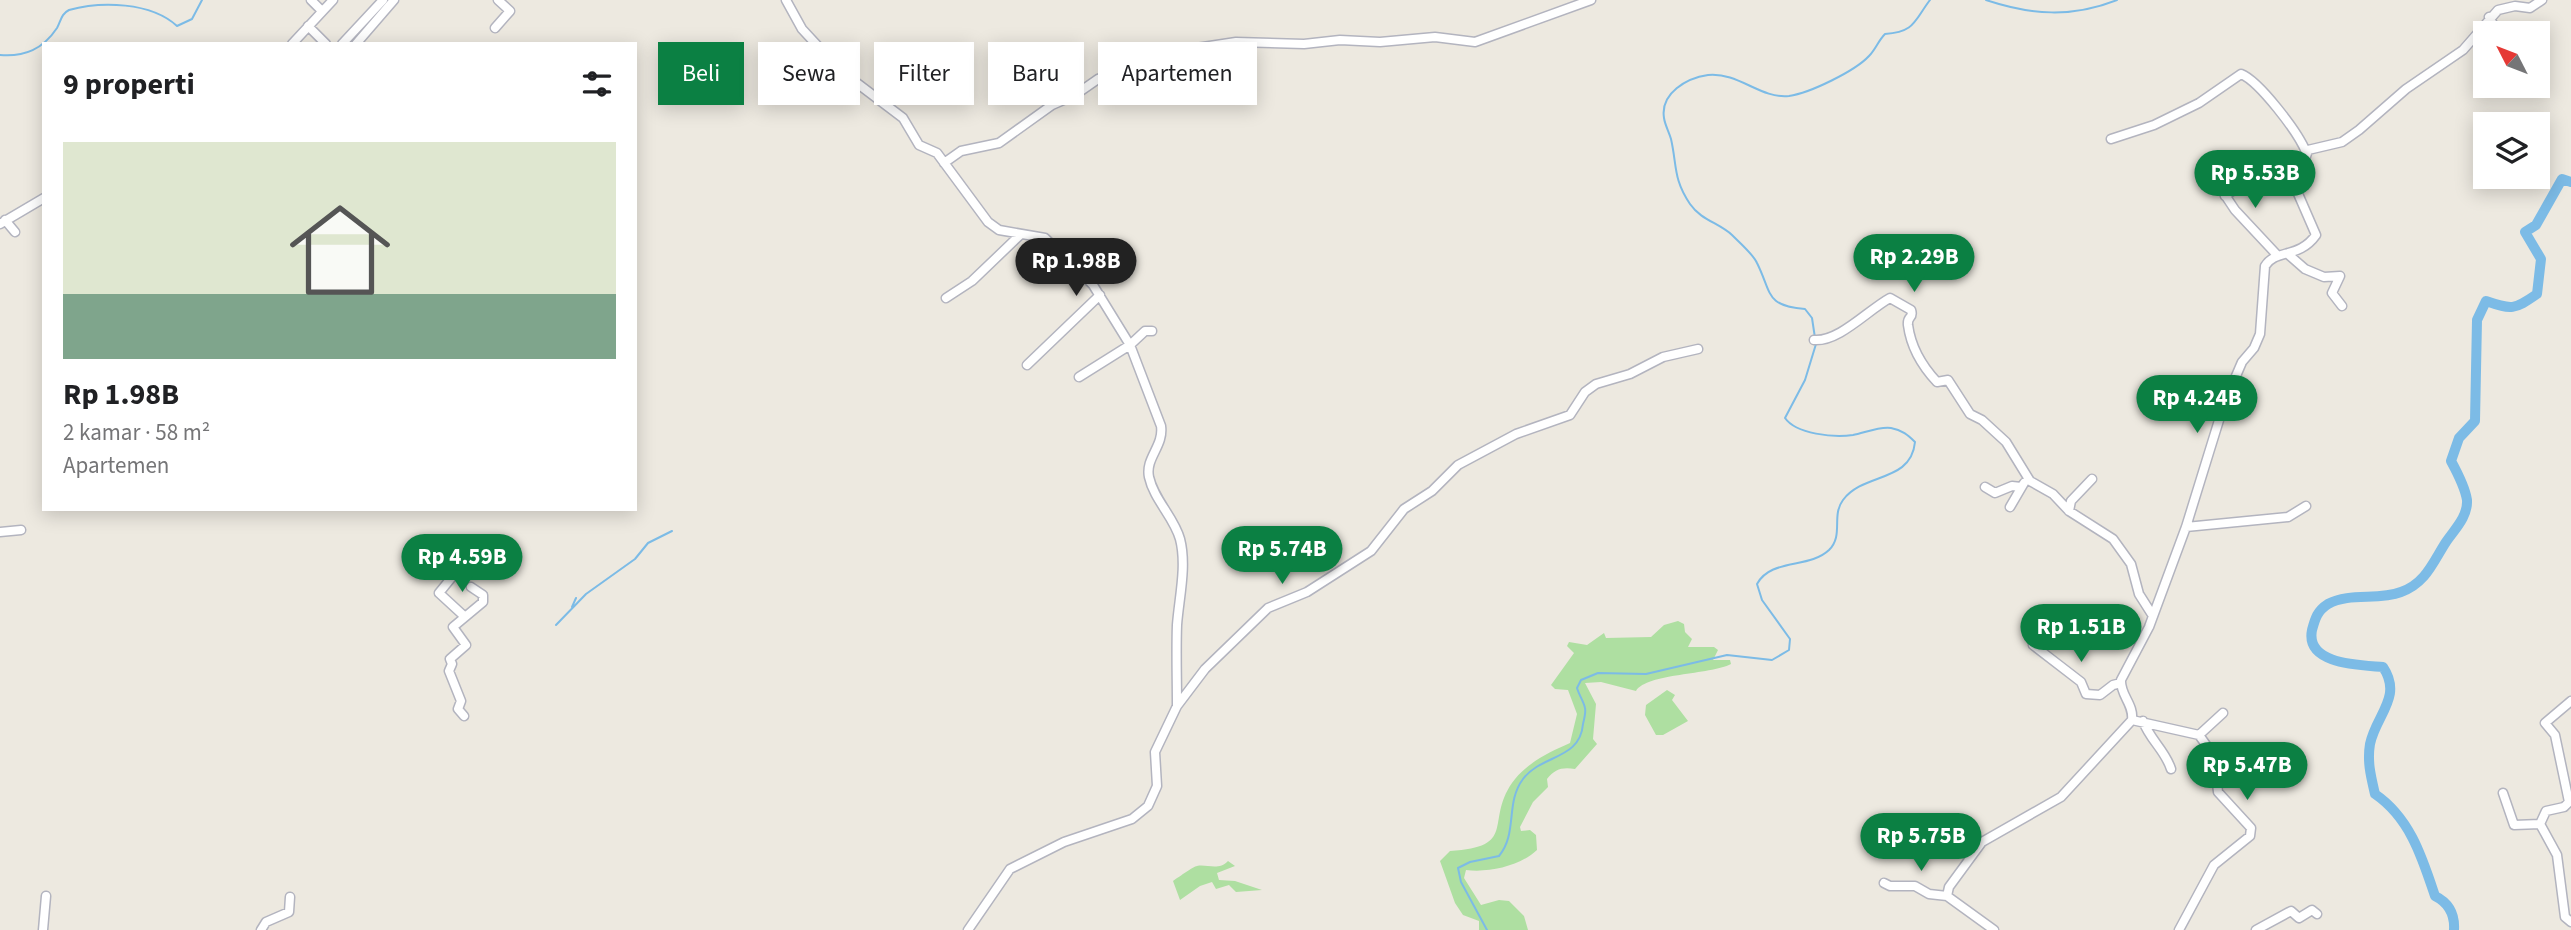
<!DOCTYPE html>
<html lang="id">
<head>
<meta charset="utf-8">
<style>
  :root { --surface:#fff; --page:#f2f2f2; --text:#202124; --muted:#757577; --line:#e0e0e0; --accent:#0b8043 }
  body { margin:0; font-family:"Source Sans 3",sans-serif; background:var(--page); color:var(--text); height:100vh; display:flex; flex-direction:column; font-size:26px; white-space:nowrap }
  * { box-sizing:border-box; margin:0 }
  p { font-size:23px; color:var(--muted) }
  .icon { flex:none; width:38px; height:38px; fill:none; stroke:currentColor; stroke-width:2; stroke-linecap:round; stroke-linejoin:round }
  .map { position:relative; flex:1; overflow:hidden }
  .side { position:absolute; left:42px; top:42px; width:595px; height:469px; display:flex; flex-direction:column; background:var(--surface); border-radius:0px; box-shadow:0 4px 18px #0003 }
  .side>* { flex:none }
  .top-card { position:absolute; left:658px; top:42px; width:665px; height:63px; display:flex; gap:14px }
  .needle { width:46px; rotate:312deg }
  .tools { position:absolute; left:2473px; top:21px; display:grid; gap:14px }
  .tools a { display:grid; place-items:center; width:77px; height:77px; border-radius:0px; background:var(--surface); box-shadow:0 4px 18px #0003; font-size:35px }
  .price { position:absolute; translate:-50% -60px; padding:0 16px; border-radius:24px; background:var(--accent); color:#fff; font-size:23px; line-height:46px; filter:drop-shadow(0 2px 4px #0008) }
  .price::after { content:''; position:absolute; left:50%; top:42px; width:21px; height:16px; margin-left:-10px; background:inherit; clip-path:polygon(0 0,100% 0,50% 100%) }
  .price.selected { background:#222; color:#fff }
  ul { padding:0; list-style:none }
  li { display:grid; align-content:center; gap:14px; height:371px; padding:0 21px }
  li+li { border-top:2px solid var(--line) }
  li span { display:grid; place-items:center; height:217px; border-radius:0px; color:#555 }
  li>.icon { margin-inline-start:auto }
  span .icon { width:126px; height:126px; fill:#fffc; stroke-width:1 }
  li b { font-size:30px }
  h2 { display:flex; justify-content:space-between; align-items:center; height:84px; padding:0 21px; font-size:30px }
  .tag { padding:0 24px; border-radius:0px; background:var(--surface); box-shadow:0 4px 18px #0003; font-size:24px; line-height:63px }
  .tag.selected { background:var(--accent); color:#fff }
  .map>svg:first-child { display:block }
</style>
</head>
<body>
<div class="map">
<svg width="2571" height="930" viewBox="0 0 2571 930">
  <rect width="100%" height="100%" fill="#ede9e0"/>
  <path fill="#aedfa1" d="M1678,621L1684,624L1685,632L1692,639L1688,647H1714L1718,650L1713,660H1730L1731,664C1710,675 1647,673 1636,691L1601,682L1585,683L1596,704L1593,739L1597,744L1575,769C1562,767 1555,769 1547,779L1548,787L1533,802L1520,827L1521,831L1530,830L1536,835L1537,850C1520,866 1489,873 1466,870L1464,878L1481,905L1499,900L1509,901L1524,916L1528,930H1479V921L1463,915L1455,903L1440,861L1450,851C1518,847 1485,822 1512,783C1525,764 1549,752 1570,743L1577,714L1568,690L1555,689L1551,685L1574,653L1567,646L1569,642L1587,645L1604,633L1606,638L1651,637L1664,625Z
    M1667,690L1675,695L1672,700L1688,721L1663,735H1656L1645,715L1646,705Z
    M1228,861L1235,866L1217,873L1219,880L1235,881L1262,890L1236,892L1229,885L1216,889L1212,882L1200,886L1180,900L1173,881C1176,879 1194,866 1197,866C1207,864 1219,871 1228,861Z"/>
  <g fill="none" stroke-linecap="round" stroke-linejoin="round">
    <path stroke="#7cbbe6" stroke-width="2" d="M1986,0C2031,15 2072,18 2117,0
      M0,55C25,57 43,49 57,28C61,21 61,14 69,10C101,1 151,2 177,26L192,19L202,0
      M1815,338L1812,318L1805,309C1765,306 1772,293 1757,263C1753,254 1740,243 1732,235C1719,223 1701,220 1690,204C1673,179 1677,165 1671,139C1669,132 1665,125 1664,118C1660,93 1687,78 1708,75C1739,72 1760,99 1789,96C1810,93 1855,71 1869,56C1876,49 1878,41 1885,34C1915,32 1914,21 1930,0
      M572,607L576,598
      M556,625L586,594L635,559L648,543L672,531
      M1487,930L1461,882L1458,868L1470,862L1499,856C1518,833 1505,803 1523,779C1542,754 1580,760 1583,724C1584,720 1586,712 1585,708C1584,702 1579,695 1577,688L1581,680L1598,673L1646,674L1727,655L1772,660L1789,650L1790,639L1762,600L1757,584C1771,558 1809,569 1829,550C1844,535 1831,516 1843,500C1864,472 1911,483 1915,442C1908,435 1902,430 1891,428C1880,426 1864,433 1853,435C1834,438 1796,434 1785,418L1805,380L1816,344"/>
    <path stroke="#7cbbe6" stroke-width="10" d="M2454,930C2455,914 2449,903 2435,896C2422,857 2410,818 2375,794C2371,777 2367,762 2370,744C2376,715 2403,697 2383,667C2361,665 2305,665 2312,630C2315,619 2317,611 2328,604C2350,592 2378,601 2401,592C2426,583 2433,562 2446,542C2454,530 2468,517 2467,500C2465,487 2457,472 2451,461L2459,438L2475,421L2477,320L2486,301C2512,310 2514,310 2537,294L2541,259L2525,232L2536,225L2562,179L2571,182"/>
    <defs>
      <path id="minor" d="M311,0L322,11
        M786,0L802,29L841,71L903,118L919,145L937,153L988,222L999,230L1045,238L1093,285L1130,345L1161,426C1164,446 1145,458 1149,477C1154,500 1174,517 1180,539C1187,566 1179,598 1177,625C1176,652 1177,679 1177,706
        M2489,17L2498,33
        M308,26L326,44
        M495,28L510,11L498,0
        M292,44L333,0
        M342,44L383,0
        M356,44L394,0
        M2111,139L2154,125L2199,103L2241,74C2259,81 2298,132 2306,152
        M944,163L961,151L999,143L1052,105L1075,95L1098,79L1170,52L1236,42L1304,44L1340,40L1380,42L1435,37L1475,42L1591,0
        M2213,177L2235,210L2278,256
        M2225,196L2257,175C2270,181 2284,175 2298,178
        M5,220L15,232
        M0,224L44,198
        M2289,255L2305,269L2324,277L2340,276L2332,293L2342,306
        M946,298L972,281L1020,235
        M1814,340C1839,342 1868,310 1890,298L1911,310C1914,319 1907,315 1908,325C1911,348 1922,366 1937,382L1948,380L1970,414L1982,420L2006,442L2030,481L2053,494L2069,511L2113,539L2131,564L2139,594L2153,616
        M1027,365L1100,295
        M1079,377L1130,345L1145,331H1152
        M1985,487L1995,493L2012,486L2021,487
        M2010,507L2024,483
        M2069,511L2071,501L2092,479
        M2186,527L2288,517L2306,506
        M0,532L21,530
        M449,569L452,577L439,593L464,616
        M2033,645L2081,682L2086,694L2100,695L2113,685L2121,683
        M2571,701L2545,723L2555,735L2569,802L2564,807L2546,811L2540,824L2557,855L2565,917L2571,922
        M464,716L458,709L461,701L449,671L452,664L450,659L466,645L453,627L483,602V595L471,587
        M2132,720L2199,735L2214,756L2218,792L2251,828L2250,836L2214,865L2179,930
        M2143,721C2150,740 2165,750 2171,769
        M2199,735L2223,713
        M2503,793L2514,825L2540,824
        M1884,883L1890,886H1915L1929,894L1947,896
        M43,930L46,896
        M261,930L266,922L289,912L290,897
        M968,930L1010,869L1064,842L1132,819L1148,806L1157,786L1155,752L1177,706L1205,669L1268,608L1307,592L1371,551L1404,509L1432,491L1458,465L1516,434L1570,415L1585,392L1596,384L1630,374L1663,357L1698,349
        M1994,930L1947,896L1949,887L1982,842L2061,797L2132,720C2134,704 2120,695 2121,680L2149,627L2186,527L2224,404L2242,362L2254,348L2260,334L2265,266C2275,249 2299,259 2316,235L2296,189L2308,150L2342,142L2359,130L2406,89L2463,50L2498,10L2515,6L2530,8L2542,0
        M2256,930L2291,911L2299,918L2312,910L2317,914"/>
    </defs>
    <use href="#minor" stroke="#b3b4bf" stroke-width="11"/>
    <use href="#minor" stroke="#fff" stroke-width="8"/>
  </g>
</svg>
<div class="tools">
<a><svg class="needle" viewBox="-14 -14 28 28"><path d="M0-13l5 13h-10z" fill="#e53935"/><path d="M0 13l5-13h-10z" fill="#757577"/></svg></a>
<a><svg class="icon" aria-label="layers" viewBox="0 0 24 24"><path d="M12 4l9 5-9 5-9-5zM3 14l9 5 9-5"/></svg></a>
</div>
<b class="price" style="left:2255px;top:210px">Rp 5.53B</b>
<b class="price" style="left:1914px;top:294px">Rp 2.29B</b>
<b class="price selected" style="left:1076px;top:298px">Rp 1.98B</b>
<b class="price" style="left:2197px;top:435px">Rp 4.24B</b>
<b class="price" style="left:1282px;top:586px">Rp 5.74B</b>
<b class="price" style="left:462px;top:594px">Rp 4.59B</b>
<b class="price" style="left:2081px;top:664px">Rp 1.51B</b>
<b class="price" style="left:2247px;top:802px">Rp 5.47B</b>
<b class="price" style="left:1921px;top:873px">Rp 5.75B</b>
<div class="top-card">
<a class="tag selected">Beli</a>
<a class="tag">Sewa</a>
<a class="tag">Filter</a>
<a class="tag">Baru</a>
<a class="tag">Apartemen</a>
</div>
<section class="side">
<h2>9 properti<svg class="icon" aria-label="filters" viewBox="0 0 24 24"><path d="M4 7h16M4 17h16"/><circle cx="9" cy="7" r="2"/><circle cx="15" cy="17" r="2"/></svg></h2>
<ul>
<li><span style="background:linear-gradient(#dfe7d0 70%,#7fa58c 0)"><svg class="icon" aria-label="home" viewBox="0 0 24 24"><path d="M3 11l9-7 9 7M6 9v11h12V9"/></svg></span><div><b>Rp 1.98B</b><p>2 kamar · 58 m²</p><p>Apartemen</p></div></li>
</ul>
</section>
</div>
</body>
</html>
